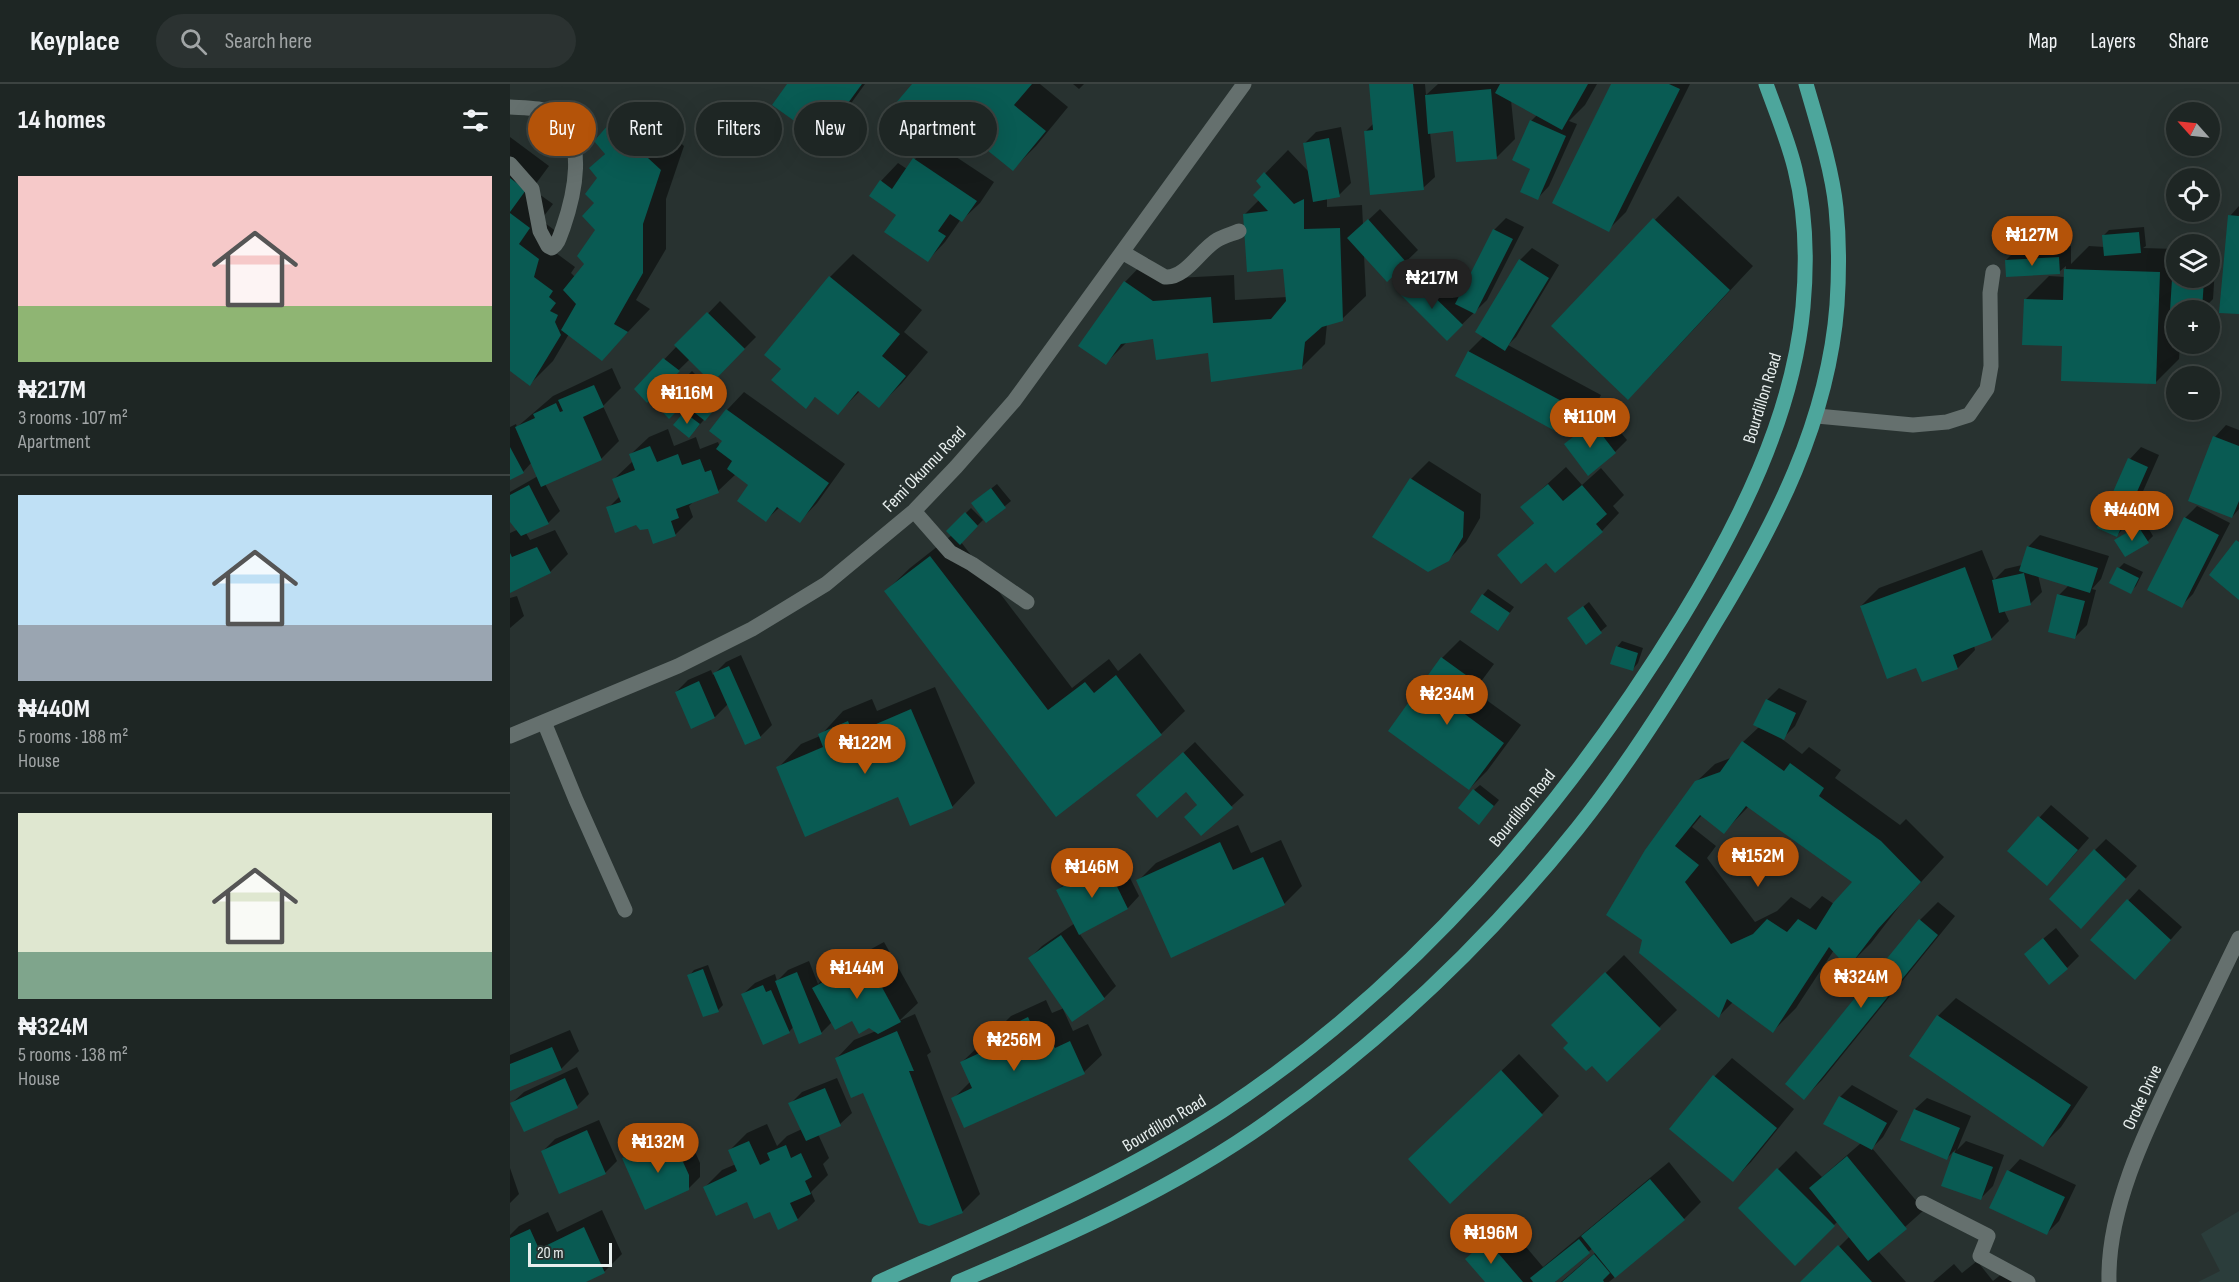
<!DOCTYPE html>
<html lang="en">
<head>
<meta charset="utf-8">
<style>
  :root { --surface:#1e2624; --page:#2b3231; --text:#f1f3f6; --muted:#a1a5a6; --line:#3c4341; --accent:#b45309 }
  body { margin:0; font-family:"Sofia Sans Condensed",sans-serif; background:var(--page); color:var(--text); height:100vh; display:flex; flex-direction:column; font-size:22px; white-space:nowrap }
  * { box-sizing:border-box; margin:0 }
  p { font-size:20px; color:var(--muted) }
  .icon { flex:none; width:33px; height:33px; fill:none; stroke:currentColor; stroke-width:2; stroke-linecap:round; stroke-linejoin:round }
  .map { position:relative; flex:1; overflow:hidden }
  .drawer { display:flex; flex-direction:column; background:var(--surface); width:510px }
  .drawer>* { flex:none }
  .guide { position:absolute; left:18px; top:18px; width:570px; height:54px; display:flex; gap:12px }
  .needle { width:39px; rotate:297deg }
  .controls { position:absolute; left:1656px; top:18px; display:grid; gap:12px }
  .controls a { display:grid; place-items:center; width:54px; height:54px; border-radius:50%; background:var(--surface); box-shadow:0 6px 24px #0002,0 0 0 2px var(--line); font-size:30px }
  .scale { position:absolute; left:18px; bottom:15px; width:84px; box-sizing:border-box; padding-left:6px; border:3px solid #e8efee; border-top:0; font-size:16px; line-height:21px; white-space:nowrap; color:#e8efee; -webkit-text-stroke:4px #283230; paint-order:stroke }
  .price { position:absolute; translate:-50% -51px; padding:0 14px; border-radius:21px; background:var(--accent); color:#fff; font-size:20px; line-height:39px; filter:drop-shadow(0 2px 3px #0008) }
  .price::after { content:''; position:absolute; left:50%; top:36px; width:18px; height:14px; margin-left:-9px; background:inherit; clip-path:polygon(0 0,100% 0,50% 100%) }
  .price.on { background:#222; color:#fff }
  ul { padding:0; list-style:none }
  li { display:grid; align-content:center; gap:12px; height:318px; padding:0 18px }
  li+li { border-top:2px solid var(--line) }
  li span { display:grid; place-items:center; height:186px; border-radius:0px; color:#555 }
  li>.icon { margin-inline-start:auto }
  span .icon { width:108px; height:108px; fill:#fffc; stroke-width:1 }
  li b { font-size:26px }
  h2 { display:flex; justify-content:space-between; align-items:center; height:72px; padding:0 18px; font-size:26px }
  .tag { padding:0 21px; border-radius:27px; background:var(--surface); box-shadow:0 6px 24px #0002,0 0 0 2px var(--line); font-size:21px; line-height:54px }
  .tag.on { background:var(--accent); color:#fff }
  header { display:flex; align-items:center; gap:36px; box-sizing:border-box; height:84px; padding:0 30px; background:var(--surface); border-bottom:2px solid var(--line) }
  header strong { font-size:28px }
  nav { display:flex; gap:33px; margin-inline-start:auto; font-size:21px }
  .search { width:420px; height:54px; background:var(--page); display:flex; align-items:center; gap:15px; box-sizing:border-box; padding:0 21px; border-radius:33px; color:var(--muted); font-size:22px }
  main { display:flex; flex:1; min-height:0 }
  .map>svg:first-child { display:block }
</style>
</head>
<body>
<header>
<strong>Keyplace</strong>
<div class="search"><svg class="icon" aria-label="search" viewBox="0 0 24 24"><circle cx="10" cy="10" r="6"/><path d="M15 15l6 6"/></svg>Search here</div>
<nav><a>Map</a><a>Layers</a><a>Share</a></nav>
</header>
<main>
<section class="drawer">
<h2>14 homes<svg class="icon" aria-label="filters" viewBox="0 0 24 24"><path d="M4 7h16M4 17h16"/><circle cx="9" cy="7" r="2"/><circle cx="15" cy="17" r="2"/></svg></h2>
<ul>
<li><span style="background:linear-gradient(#f6c9c9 70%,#8fb573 0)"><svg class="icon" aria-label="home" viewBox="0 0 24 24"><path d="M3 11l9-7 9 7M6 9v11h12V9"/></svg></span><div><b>₦217M</b><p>3 rooms · 107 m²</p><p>Apartment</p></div></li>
<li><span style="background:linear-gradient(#bfe0f5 70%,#9aa5b1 0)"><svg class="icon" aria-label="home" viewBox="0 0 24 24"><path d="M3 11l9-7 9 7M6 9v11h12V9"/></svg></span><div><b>₦440M</b><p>5 rooms · 188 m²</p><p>House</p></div></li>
<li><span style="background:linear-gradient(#dfe7d0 75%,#7fa58c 0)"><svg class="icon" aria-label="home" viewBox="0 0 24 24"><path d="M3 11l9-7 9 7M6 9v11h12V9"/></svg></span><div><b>₦324M</b><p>5 rooms · 138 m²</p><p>House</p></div></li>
</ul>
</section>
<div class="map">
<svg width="1729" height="1198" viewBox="0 0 1729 1198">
  <rect width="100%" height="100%" fill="#283230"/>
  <path fill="#2b3d3b" d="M1729,1127V1198H1688L1710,1187L1691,1150Z"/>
  <path fill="#0007" fill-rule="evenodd" d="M279,0H355L329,36L311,54Z
    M404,0H530L558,23L526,62L503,85L437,31L420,48Z
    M563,0H574L569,5Z
    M860,0H915L916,11L928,0H1087L1075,21L1059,37L1067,40L1039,102L1028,114L1022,84L1021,37L1027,31L1001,16L1005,55L987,73L944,46L920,48L925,93L913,104L855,48L864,39Z
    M1102,0H1180L1116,128L1098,146Z
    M124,17L174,62L156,115V165L126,216L140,225L92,275L59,250L43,277L20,300L0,285V53L39,82L22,105L43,120L31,136L51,151L46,169L65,183L61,189L65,193L76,180L87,145L86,118L89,94L81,84L96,69L101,40Z
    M831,43L841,99L829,111L817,114V123L852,121L853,141L870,125L908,166L877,196L854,171L856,212L832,235L817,240L815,260L791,284L699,267L644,254L618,257L596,279L570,261L615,198L638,174L666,194L724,191L725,216L777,213L775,183L735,130L749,116L753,103L748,97L778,66L799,88L794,60L806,48Z
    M422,57L484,98L470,119L452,136L451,135L435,158L418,176L371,97L388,79L397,85L405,75Z
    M1168,112L1243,182L1142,290L1043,242Z
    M1729,122V229L1720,132Z
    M996,134L1014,143L977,216L937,255L893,211L919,184L950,214L984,146Z
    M1634,143L1636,162L1633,164L1666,165V194H1700V184H1705L1703,215L1692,226H1666V260H1670L1669,275L1645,299L1554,260L1515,216L1539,192L1556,193V182L1549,188L1496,176L1508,164L1561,162V180L1579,162L1595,163L1594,151L1599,146Z
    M1022,164L1049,181L1006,253L998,261L1091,311L1083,327L1064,345L947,291L959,267L974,252L1010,176Z
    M343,170L412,226L394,248L418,268L392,299L369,322L350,307L328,329L306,312L296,323L273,285L320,193Z
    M210,217L246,253L202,297L180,275L137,317L126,305Z
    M102,284L111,304L93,322L109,357L91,375L35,400L50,427L38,439L16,449L20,456L45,446L58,470L40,488L0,508V449L11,444L0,435V408L28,392L22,378L13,388L0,394V343L6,340L7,343L43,312Z
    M182,287L194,299L159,333L148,321Z
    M200,304L213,314L185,346L175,329L180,324L182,325Z
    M234,308L335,380L307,419L290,437L270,423L256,436L240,400L226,390L208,407L185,416L179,422L183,433L165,451L127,439L98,424L110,412L104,395L123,377L121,370L139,353L158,345L164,362L186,353L190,365L208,358L210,363L214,356L217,326Z
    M1094,328L1117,356L1105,368L1056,360Z
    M1716,341L1729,346V425L1722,433L1705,353Z
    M1631,363L1649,371L1619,439L1607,451L1620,375Z
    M919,377L971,410L970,434L956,458L938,476L901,395Z
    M1056,383L1072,401L1091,384L1114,411L1103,422L1109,429L1092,447L1037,477L989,471L1025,438L1012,423Z
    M487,400L501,417L477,437L469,414Z
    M1687,422L1720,439L1683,510L1671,522L1675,434Z
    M461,424L473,436L451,458L562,604L599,575L608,587L630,569L675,627L651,650L546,731L376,507L400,484L442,451L438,447Z
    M1634,437L1643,452L1638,457L1606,456Z
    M1530,451L1599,472L1591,495L1582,505L1586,506L1577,541L1565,553L1549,511L1559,501L1528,491L1532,508L1520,520L1494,526L1499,537L1481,555L1464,561L1465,566L1448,584L1413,597L1407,582L1351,522L1369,504L1472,466L1484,496L1495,485L1512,481L1518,463Z
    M1614,479L1633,488L1626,502L1620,508L1609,484Z
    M978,505L1004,523L988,545L973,511Z
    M7,512L14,532L0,544V514Z
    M1079,518L1097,542L1077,559L1059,534Z
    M950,556L984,580L964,607L1011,641L977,687L959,705L880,646L932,574Z
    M1112,557L1133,564L1128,579L1123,585L1107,563Z
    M231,571L262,641L250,653L218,620L205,633L182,643L166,608L178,596L201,586L203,591L216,578Z
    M425,603L465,699L442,723L268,684L291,660L310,652L333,627L362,615L367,627Z
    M1269,604L1297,617L1285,642L1272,655L1292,670L1299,663L1331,686L1325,694L1390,741L1396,735L1434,773L1391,820L1361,859L1338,882L1324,866L1286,924L1263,947L1223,918L1209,932L1134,855L1098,830L1186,698L1205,680L1223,673L1233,658L1249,643L1257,616ZM1239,722L1344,798L1324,820L1312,812L1300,825L1281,813L1267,827L1245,838L1197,774L1206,762L1182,743L1192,731L1214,748Z
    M685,658L734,711L691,750L689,721L676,706L640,700Z
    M970,701L989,716L974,734L964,706Z
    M1541,721L1579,754L1548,789L1499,767Z
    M728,741L741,769L771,756L792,802L774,820L628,797L646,779Z
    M1596,755L1627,782L1583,831L1585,766Z
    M608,770L629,812L618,824L569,849L606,902L594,914L553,925L563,947L578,940L592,971L574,988L443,1015L461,997L452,978L470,961L485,954L483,950L501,932L536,916L542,929L554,924L520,874L532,862L565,839L548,806L560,794Z
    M1629,805L1672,843L1637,882L1618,817Z
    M1428,818L1445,832L1312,996L1294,1014L1277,1000L1410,836Z
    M1546,844L1569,872L1557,884L1528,859Z
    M374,858L408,919L389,937L405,930L421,968L417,971L470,1110L452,1128L327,974L344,956L366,947L342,935L322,938L311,949L284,942L279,948L233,910L245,899L265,890L267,897L278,886L299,877L308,900L321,887Z
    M1114,871L1167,926L1097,995L1043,941Z
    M198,881L213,921L208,926L179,892L184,886Z
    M1446,914L1578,1003L1551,1043L1533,1061L1402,972L1428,932Z
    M60,946L69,967L51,985L0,1006V971Z
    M1009,970L1049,1012L1032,1030L918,1057Z
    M1222,974L1284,1025L1241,1078L1223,1096L1161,1045L1205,992Z
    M67,983L79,1010L67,1022L2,1019L14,1008Z
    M327,994L342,1029L330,1040L308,1050L319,1074L313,1080L318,1091L301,1108L305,1117L288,1135L237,1116L194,1104L212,1086L226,1080L220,1066L237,1049L257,1040L267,1062L277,1052L292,1045L280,1020L292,1008Z
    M1342,1001L1388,1027L1373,1053L1362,1064L1414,1126L1368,1167L1396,1198H1294L1340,1152L1328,1137L1285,1180L1230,1124L1286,1067L1312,1093L1351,1059L1330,1013Z
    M1417,1014L1461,1032L1447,1066L1456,1057L1494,1071L1483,1102L1471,1114L1433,1101L1446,1065L1437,1074L1405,1025Z
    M89,1036L107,1077L95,1089L33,1067L45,1055Z
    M175,1045L190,1079V1093L178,1105L113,1074L125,1062L153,1050L155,1054Z
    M1510,1075L1566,1101L1549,1137L1537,1149L1499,1087Z
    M1159,1078L1191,1118L1174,1135L1099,1198H1051L1086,1168L1083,1164L1044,1196L1046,1198H977L957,1175L996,1139L1033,1183Z
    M0,1084L9,1110L0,1119Z
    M92,1126L112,1170L95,1187L72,1198H0V1151L9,1142L38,1128L47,1148Z
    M1467,1177L1483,1197L1499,1184L1511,1198H1423L1444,1180L1452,1189Z"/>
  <path fill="#095b53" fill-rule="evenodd" d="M277,0H352L311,56L262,21Z
    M402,0H522L504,21L536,47L503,87L435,32L420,50L385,20Z
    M859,0H903L914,106L860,111L854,47L863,46Z
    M990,0H1078L1052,46L985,9Z
    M1101,0H1159L1170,5L1099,148L1042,119Z
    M981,5L987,75L946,78L943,47L918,50L915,11Z
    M1020,36L1056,52L1028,116L1010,108L1020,85L1002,76Z
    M100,39L151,86L133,140V189L104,240L118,248L92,277L51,246L66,220L53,206L74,180L67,172L85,146L72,132L84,119L75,110L87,94L79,84L95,70L84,57Z
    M819,54L830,113L803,118L793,59Z
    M403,74L467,117L452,138L440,130L428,147L436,152L418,178L374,148L386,131L359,112L370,96L382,105Z
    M754,88L784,120L794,115V145L830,144L833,237L812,243L795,258L792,285L701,298L698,269L646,276L643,255L611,260L596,281L568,262L614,197L643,217L701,213L703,239L761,235L776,217L773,185L737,188L733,130L758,127L743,111L751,103L746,97Z
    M0,94L16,106L0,128Z
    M0,129L20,144L9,160L29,175L24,193L43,207L39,213L46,219L40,227L48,231L45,238L51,251L20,302L0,287Z
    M1718,131L1729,132V230L1709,229Z
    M1143,134L1220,206L1118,316L1041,242Z
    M858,135L897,179L877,198L837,154Z
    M983,145L1003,155L965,230L945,220Z
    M1629,148L1631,169L1594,172L1592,151Z
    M1549,173L1550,190L1496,193L1495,176Z
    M1009,175L1039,194L995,267L965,248Z
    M1554,185L1650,188L1646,300L1551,297L1552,262L1512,261L1514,215L1553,216Z
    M319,192L390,250L372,272L396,292L369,324L348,307L328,331L305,313L296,325L261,296L271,285L254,271Z
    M906,195L953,241L937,257L891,211Z
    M1662,195L1694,196L1692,226L1660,227Z
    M197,228L235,265L202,299L164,261Z
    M958,267L1074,329L1065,346L1056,353L945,292Z
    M153,274L170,287L137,319L124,305Z
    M176,291L189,305L159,335L146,321Z
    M84,301L94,323L73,333L92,376L31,403L5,343L25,334L23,330L46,319L50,328L53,327L48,316Z
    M194,308L208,321L195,337L180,325Z
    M216,325L319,399L290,439L267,423L256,438L227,417L238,401L217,385L222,377L206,365L212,357L199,347Z
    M174,328L190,340L179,354L163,341Z
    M1082,338L1106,369L1078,392L1054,360Z
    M1703,352L1729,362V417L1722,434L1678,417Z
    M140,362L147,378L168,370L172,381L190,375L195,388L201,386L209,409L166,425L169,434L161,437L166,452L143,460L138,445L130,446L126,441L105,449L96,423L111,418L102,395L125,386L119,370Z
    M0,363L14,389L0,396Z
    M1618,374L1638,383L1607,453L1587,444Z
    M900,394L954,428L953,453L939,477L918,488L862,453Z
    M1038,400L1053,417L1072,401L1097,430L1086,440L1093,448L1045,489L1036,479L1011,500L987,471L1024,439L1010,423Z
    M19,401L39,440L11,452L0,438V411Z
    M481,404L496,424L476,439L461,419Z
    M455,428L468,442L450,461L436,447Z
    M1674,433L1709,451L1672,524L1637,506Z
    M1628,442L1639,459L1615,473L1604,456Z
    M1726,456L1729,458V516L1699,491Z
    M1517,462L1588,484L1580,509L1509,487Z
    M27,463L41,489L0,509V469L2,473Z
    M420,472L538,626L575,598L584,609L606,591L652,651L546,733L374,507Z
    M1455,483L1482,556L1443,571L1448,585L1412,598L1406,584L1377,595L1350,522Z
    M1607,483L1629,494L1621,510L1599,499Z
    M1514,489L1521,521L1489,529L1482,496Z
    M972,510L1000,529L988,547L960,528Z
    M1547,510L1575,517L1565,555L1538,548Z
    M1073,522L1092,549L1076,561L1057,534Z
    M1106,562L1128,569L1123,587L1100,580Z
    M931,573L967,599L948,625L994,659L959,706L878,647Z
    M219,582L251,654L235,661L203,589Z
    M189,597L205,634L181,645L165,608Z
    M1256,615L1286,629L1274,656L1243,641Z
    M401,625L443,724L400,742L388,713L295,753L266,683L313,663L308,650L338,637L343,650Z
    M1232,657L1274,687L1280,679L1314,704L1309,712L1371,757L1411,798L1368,845L1338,884L1319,863L1263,949L1217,915L1209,934L1129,869L1132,856L1096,831L1135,766L1185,697L1210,688ZM1236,722L1342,798L1323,819L1306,846L1288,835L1277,848L1257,835L1243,850L1221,860L1175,798L1189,781L1165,762L1190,731L1214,750Z
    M673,668L723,724L691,752L674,733L687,721L676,708L647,734L626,711Z
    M963,705L984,722L969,741L948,724Z
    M1528,732L1568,766L1537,802L1497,767Z
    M710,758L723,786L753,773L775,821L661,874L626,796Z
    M1584,765L1616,795L1571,845L1539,815Z
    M596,780L618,825L569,851L546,806Z
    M1617,815L1661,856L1625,896L1580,856Z
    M1409,835L1428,851L1294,1016L1275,1000Z
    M551,851L595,915L562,938L518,874Z
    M1533,854L1558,885L1539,901L1514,870Z
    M356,874L391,938L368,950L359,944L349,950L342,937L325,946L302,904Z
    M193,885L209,928L193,933L177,891Z
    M287,888L312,950L289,960L265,897Z
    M1095,888L1151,945L1097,998L1082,982L1076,987L1053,964L1058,959L1041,941Z
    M253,901L256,908L261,906L280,949L253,961L231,910Z
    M1427,931L1561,1021L1533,1063L1399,972Z
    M518,933L524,946L535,942L545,964L560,957L575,990L454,1044L441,1014L462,1004L450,978L487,961L482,950Z
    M387,947L404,987H399L453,1129L419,1142L409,1139L353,1009L341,1014L325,974Z
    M42,963L52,986L0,1007V980Z
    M991,986L1033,1031L940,1120L898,1075Z
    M1203,991L1267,1044L1223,1098L1159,1045Z
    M55,994L68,1024L14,1048L0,1019Z
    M315,1004L331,1042L296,1057L278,1019Z
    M1329,1012L1377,1039L1362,1066L1313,1040Z
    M1404,1025L1450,1044L1437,1076L1390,1056Z
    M77,1046L96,1090L49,1110L31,1067Z
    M163,1056L179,1091V1106L135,1126L112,1074L141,1061L143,1065Z
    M239,1057L250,1081L260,1076L257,1069L276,1061L281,1074L291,1069L302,1093L295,1097L301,1110L280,1119L288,1136L268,1146L260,1128L244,1135L237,1118L206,1132L193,1103L227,1087L218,1066Z
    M1443,1068L1483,1083L1471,1116L1431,1102Z
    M1337,1072L1397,1145L1358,1177L1299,1104Z
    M1267,1084L1325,1142L1285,1182L1228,1124Z
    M1497,1086L1555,1113L1537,1151L1479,1124Z
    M1140,1095L1175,1136L1105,1194L1071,1152Z
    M74,1143L95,1189L76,1198H0V1154L20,1145L29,1165Z
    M1069,1155L1080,1169L1045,1198H1023L1020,1194Z
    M977,1156L1013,1198H975L955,1175Z
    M1328,1161L1362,1198H1290Z
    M1084,1170L1100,1189L1093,1196L1094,1198H1052Z"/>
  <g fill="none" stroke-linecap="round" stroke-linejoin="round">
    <path stroke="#65706e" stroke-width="15" d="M0,23C13,24 34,23 45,31C78,55 64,112 53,144C50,151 49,159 42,164L38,162L30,147L22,105L0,80
      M612,168L655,193C675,195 690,166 707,156C714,152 722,150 729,147
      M1307,332L1403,341L1437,338L1459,331L1477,305L1481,282L1480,209L1483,188
      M404,427L440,468L462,480L517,518
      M34,638L66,716L115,826
      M0,652L168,582L242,545L316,500L404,427L446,383L504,317L734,0
      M1413,1119L1478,1152L1470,1172L1518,1198
      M1599,1198C1597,1125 1636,1046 1667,982C1688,940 1708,897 1729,854"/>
    <path stroke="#4da69c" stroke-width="15" d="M369,1198C486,1146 604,1097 712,1027C902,902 1054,725 1172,533C1228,441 1283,333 1293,223C1297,179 1296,129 1285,85C1278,56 1266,28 1256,0
      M448,1198C555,1153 665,1104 760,1036C875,954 978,856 1067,745C1118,681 1163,610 1205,539C1265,440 1318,338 1327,221C1329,191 1329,154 1326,124C1322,85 1307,38 1296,0"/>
  </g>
  <g text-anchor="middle" stroke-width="4.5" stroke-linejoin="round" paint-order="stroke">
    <g font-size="18" fill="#e8efee" stroke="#283230">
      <text transform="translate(1252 314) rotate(-73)" y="6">Bourdillon Road</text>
      <text transform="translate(414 385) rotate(-46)" y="6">Femi Okunnu Road</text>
      <text transform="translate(1012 724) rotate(-51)" y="6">Bourdillon Road</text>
      <text transform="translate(1632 1013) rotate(-65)" y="6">Oroke Drive</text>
      <text transform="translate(654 1039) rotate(-31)" y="6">Bourdillon Road</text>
    </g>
  </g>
</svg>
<div class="controls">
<a><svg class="needle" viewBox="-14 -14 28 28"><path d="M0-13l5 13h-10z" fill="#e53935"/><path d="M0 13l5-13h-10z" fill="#a1a5a6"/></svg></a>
<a><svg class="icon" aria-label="locate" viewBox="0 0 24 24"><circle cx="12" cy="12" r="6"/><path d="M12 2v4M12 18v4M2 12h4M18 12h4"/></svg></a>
<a><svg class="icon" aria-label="layers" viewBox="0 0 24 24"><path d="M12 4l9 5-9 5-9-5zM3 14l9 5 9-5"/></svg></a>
<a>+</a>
<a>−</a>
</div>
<div class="scale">20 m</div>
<b class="price" style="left:1522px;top:183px">₦127M</b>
<b class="price on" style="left:922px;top:226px">₦217M</b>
<b class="price" style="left:177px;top:341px">₦116M</b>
<b class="price" style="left:1080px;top:365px">₦110M</b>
<b class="price" style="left:1622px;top:458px">₦440M</b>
<b class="price" style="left:937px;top:642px">₦234M</b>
<b class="price" style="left:355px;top:691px">₦122M</b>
<b class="price" style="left:1248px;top:804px">₦152M</b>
<b class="price" style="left:582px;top:815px">₦146M</b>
<b class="price" style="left:347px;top:916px">₦144M</b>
<b class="price" style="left:1351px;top:925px">₦324M</b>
<b class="price" style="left:504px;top:988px">₦256M</b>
<b class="price" style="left:148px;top:1090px">₦132M</b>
<b class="price" style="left:981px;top:1181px">₦196M</b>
<div class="guide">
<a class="tag on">Buy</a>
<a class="tag">Rent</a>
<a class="tag">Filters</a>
<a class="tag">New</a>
<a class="tag">Apartment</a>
</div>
</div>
</main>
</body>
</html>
